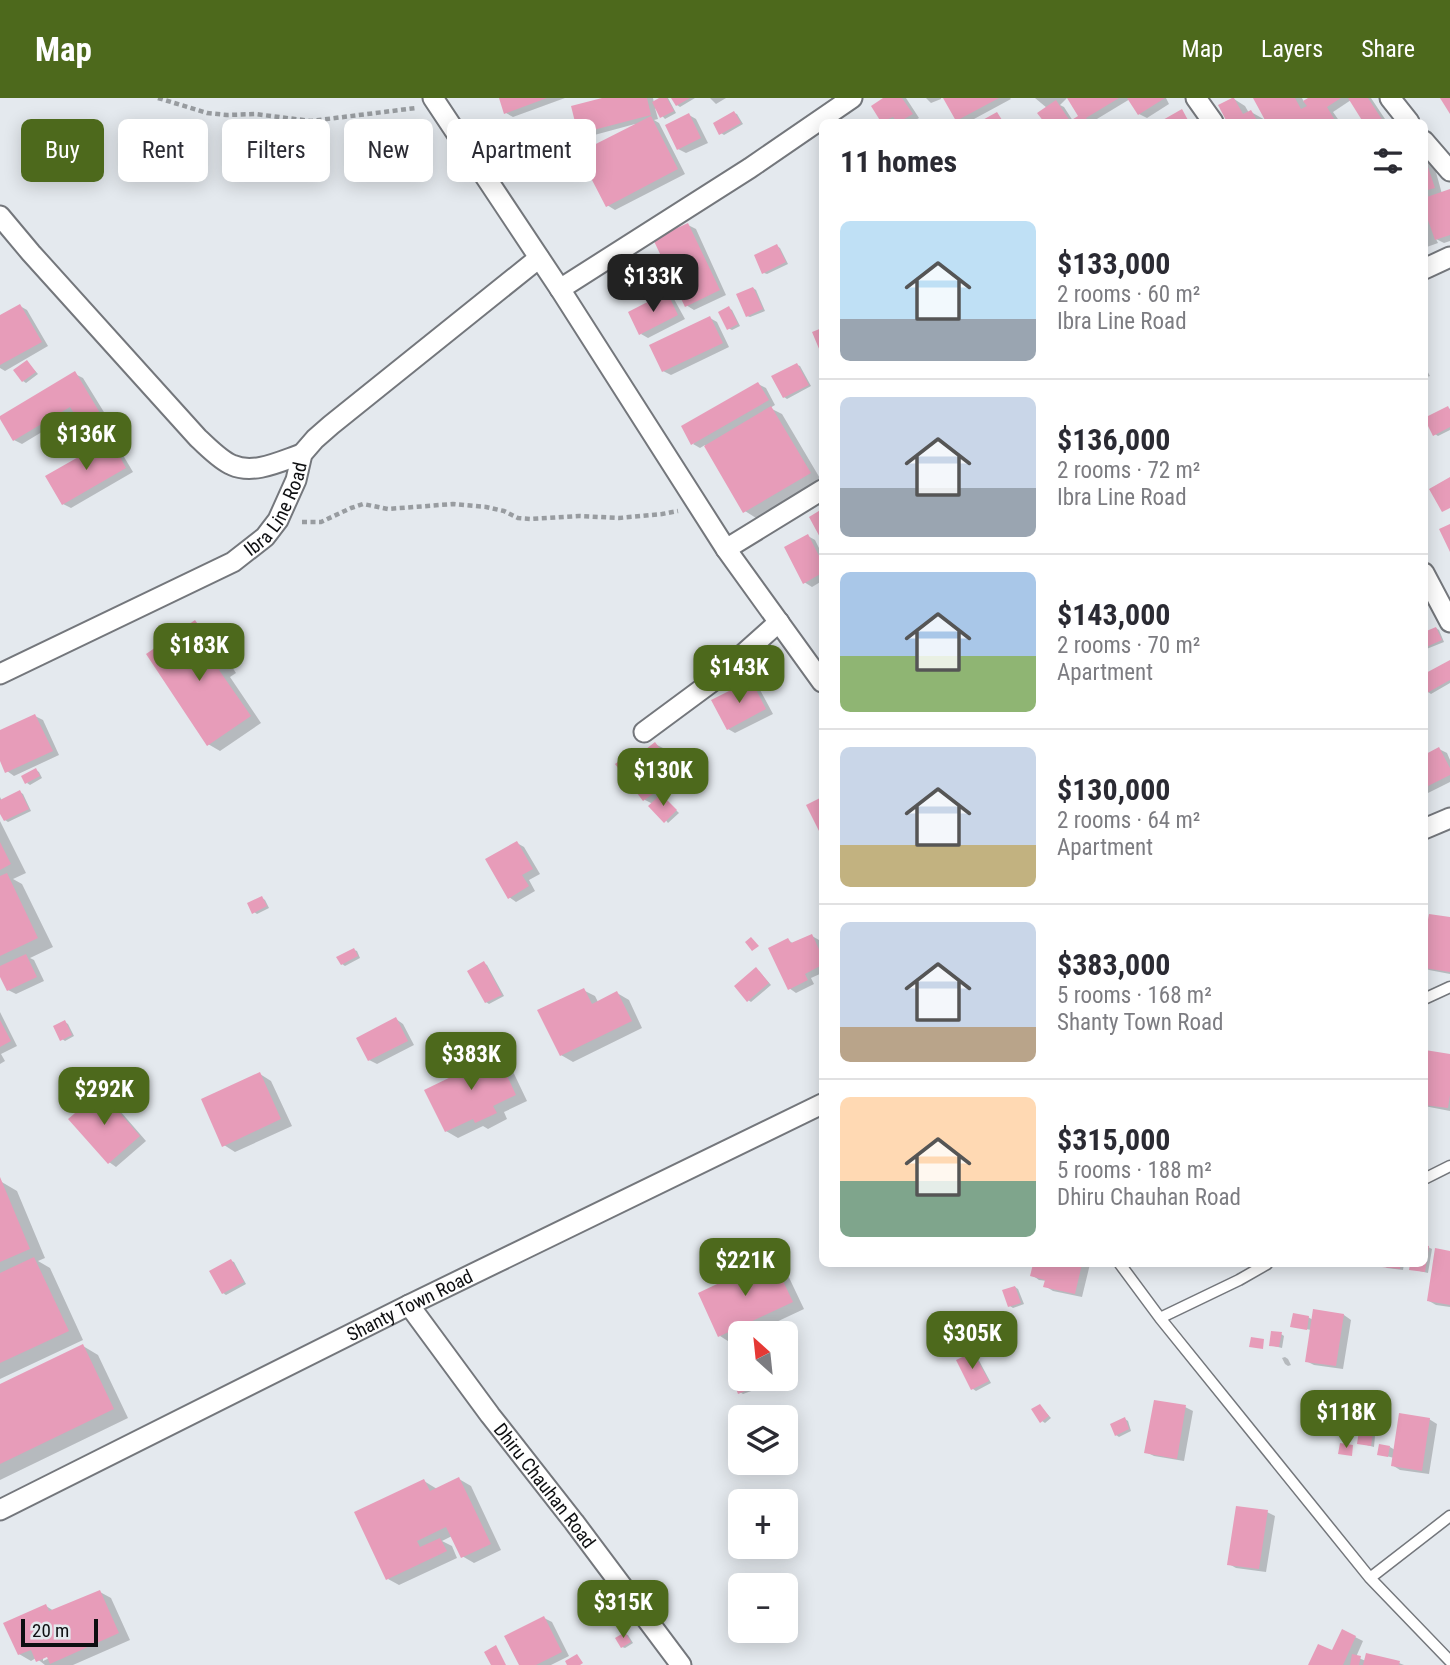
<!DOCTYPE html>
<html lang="en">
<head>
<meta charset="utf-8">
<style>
  :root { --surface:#fff; --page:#f2f2f3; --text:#2b2b33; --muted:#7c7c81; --line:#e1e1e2; --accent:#4d691c }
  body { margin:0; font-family:"Roboto Condensed",sans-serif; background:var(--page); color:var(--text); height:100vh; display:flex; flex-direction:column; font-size:26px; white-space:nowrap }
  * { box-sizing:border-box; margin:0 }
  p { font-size:23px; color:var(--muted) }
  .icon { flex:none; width:38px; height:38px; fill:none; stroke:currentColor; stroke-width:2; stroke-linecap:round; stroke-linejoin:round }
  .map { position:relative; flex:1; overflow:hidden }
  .panel { position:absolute; left:819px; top:21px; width:609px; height:1148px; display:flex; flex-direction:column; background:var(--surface); border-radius:10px; box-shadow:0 4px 18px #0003 }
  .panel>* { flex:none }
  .banner { position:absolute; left:21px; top:21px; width:665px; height:63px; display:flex; gap:14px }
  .needle { width:46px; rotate:333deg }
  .buttons { position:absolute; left:728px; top:1223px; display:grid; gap:14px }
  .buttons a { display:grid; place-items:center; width:70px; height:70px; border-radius:10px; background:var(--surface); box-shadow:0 4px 18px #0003; font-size:35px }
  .scale { position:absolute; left:21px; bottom:18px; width:77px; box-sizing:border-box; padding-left:7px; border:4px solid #0e0f11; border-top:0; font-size:19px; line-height:24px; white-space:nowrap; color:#0e0f11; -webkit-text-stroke:5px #e4e9ee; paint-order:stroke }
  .price { position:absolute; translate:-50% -60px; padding:0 16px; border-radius:14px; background:var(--accent); color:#fff; font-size:23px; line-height:46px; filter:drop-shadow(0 2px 4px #0008) }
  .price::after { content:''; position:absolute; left:50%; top:42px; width:21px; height:16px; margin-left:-10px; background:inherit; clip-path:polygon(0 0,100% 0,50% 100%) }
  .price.selected { background:#222; color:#fff }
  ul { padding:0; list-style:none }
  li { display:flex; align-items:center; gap:21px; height:175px; padding:0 21px }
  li+li { border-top:2px solid var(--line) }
  li span { display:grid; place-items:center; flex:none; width:196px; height:140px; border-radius:10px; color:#555 }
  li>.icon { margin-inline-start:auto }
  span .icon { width:84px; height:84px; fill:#fffc; stroke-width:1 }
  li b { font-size:30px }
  h2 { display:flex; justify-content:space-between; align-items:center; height:84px; padding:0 21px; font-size:30px }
  .pill { padding:0 24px; border-radius:10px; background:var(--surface); box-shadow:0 4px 18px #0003; font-size:24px; line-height:63px }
  .pill.selected { background:var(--accent); color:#fff }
  header { display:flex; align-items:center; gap:42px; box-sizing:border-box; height:98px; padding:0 35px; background:var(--accent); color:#fff }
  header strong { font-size:33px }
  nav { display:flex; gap:38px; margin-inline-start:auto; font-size:24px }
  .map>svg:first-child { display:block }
</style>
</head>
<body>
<header>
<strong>Map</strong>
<nav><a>Map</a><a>Layers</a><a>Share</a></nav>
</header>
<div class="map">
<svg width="1450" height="1567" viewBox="0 0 1450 1567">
  <rect width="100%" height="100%" fill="#e4e9ee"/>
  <path fill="#0003" fill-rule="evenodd" d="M500,0H565L513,19L506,15Z
    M609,0H653L654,5L662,0H668L676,15L665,21L655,10L658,21L654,22L659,25L685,76L615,112L607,107L635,26L587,39L579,35Z
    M673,0H695L680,9L677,7Z
    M710,0H726L716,6Z
    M887,0H906L919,20L912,24H884L873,9Z
    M926,0H941V1L931,5Z
    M945,0H1010L1011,1L974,21L976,24H961L957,22Z
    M1035,0H1067L1060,7L1064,9L1073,23L1080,19L1069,0H1166L1169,6L1147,20L1139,16L1130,1L1092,24H1046L1040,15L1047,10Z
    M1255,0H1302L1304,4L1311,0H1371L1387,24H1366L1351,2L1333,14L1340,24H1229L1220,8L1234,1L1245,8L1249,15L1251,14L1267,23Z
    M734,15L737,16L743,26L724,37L721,35Z
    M689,17L696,21L708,45L686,55L678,51Z
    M1424,63L1434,67L1442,96L1450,93V143L1444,145L1436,141L1438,145L1424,150Z
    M688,127L696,131L726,197L694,212L686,207Z
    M777,148L780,150L788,166L767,176L764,175Z
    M753,190L756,192L765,213L750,219L747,218Z
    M667,196L674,201L685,221L648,240L641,236Z
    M20,208L27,212L48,248L5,273L0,270V219Z
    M729,210L732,212L740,228L732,232L728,230Z
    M710,220L717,224L729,249L671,277L663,273Z
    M27,264L38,276L26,285L23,283Z
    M797,267L800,268L811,288L787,301L784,299Z
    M1424,267L1430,278L1424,280Z
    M75,276L83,280L107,319L89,329L82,325L75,314L22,346L14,342Z
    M758,286L766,290L775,307L770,310L782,316L821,382L756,420L745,413L705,347L700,350L693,346Z
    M1448,310L1450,311V332L1438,338L1435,336Z
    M109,343L117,347L133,374L71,410L63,406Z
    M808,438L815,442L822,456V483L812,489L804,484Z
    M195,524L207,531L236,575L230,579L261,625L220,653L208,646Z
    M1436,530L1439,532L1444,544L1424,552V536Z
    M1450,564V585L1431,596L1428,594Z
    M751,584L758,588L773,616L735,635L728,631Z
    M35,618L43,622L59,657L14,678L7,673L0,659V634Z
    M655,646L663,650L682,675L663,689L667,695L662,699L679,715L668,725L653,706L645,702L633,655L639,658Z
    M1439,651L1447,655L1450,662V684L1424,697V659Z
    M36,672L39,674L42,680L30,687L27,685Z
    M20,694L23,696L31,713L8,724L5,722L0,712V699L2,703Z
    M0,723L26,775L13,781L22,786L53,849L30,860L34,862L44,883L16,896L8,892L0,875Z
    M517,745L524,749L540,776L529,782L535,793L516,804L509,799Z
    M262,800L265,802L269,810L257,816L254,814Z
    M1450,821V876L1429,872L1424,870Z
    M812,838L819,842L822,849V875L811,880L814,886L796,895L789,890L788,842L794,846Z
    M354,852L357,853L360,860L345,868L342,866Z
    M484,865L487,867L504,898L489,906L486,904Z
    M759,873L771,887L751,904L748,902Z
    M583,892L595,898L598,904L617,895L629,902L642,930L573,964L561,957Z
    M0,914L17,948L1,956L5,963L0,966Z
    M396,921L403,926L414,947L377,966L369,962Z
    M65,924L68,926L74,938L65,943L62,941Z
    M495,954L507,961L527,1003L504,1014L507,1021L488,1031L483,1028L458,1040L446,1033L460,977Z
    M1427,954L1450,958V1013L1424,1008V967Z
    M260,976L271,983L292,1028L235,1054L224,1047Z
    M101,995L108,999L146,1043L116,1069L109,1064Z
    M0,1083L17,1093L45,1160L38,1163L50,1170L83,1242L0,1281Z
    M1428,1149L1432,1151L1428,1175L1411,1171L1412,1166H1424Z
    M1450,1154V1209L1436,1207L1429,1203Z
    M772,1162L784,1169L804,1211L751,1236H740V1240L731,1245L720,1238Z
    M231,1163L234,1164L246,1186L226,1197L223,1195Z
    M1051,1166H1090L1082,1199L1053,1193L1045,1188L1047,1183L1039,1182L1032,1177L1050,1170Z
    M1384,1166H1404L1403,1172L1387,1170L1384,1168Z
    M1015,1189L1018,1191L1024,1206L1013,1210L1010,1208Z
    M1344,1217L1351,1222L1343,1271L1314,1267L1306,1263L1311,1232L1292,1228L1308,1219L1313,1222Z
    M1281,1236L1284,1238L1282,1250L1270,1247Z
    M83,1248L98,1257L128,1320L0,1382V1288Z
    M973,1256L976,1257L991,1285L976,1293L973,1291Z
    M1285,1259L1288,1261L1291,1267L1288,1268L1285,1266L1282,1260Z
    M740,1271V1281H753L757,1291L743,1296L740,1294L732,1275Z
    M1040,1308L1051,1320L1045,1325L1042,1323Z
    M1185,1309L1193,1313L1184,1363L1154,1358L1146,1354Z
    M1125,1321L1128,1323L1131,1333L1119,1339L1116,1337Z
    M1429,1321L1437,1326L1429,1376L1400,1372L1392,1367L1394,1360L1379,1356L1390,1349L1395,1352Z
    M1372,1336L1375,1338L1374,1349L1359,1345Z
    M459,1381L471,1388L501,1452L474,1465L462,1458L452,1438L442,1443L452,1448L457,1460L399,1487L388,1481L424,1383L437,1391Z
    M1267,1414L1275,1418L1266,1474L1236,1470L1229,1466Z
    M100,1494L111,1500L130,1542L73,1567H45L36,1560L31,1563L19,1556L46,1508L54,1513ZM56,1557L43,1563V1559Z
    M544,1520L552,1524L569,1558L551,1567H521Z
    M1343,1533L1363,1543L1356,1559L1366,1563L1399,1565L1404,1567H1310L1333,1554Z
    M625,1536L628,1537L633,1545L625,1550L622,1549Z"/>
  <path fill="#e79cb9" d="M499,0H547L504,16Z
    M602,0H647L651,17L578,36L571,8Z
    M659,0H667L674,13L660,20L652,4Z
    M671,0H690L676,8Z
    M883,0H902L913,16L899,24H897L893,19L881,24L871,8Z
    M943,0H999L956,23Z
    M1067,0H1119L1086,20L1089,24H1044L1037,15L1056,2L1070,23L1078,18Z
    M1127,0H1165L1138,17Z
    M1232,0H1234L1243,16L1251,12L1258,24H1227L1218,7Z
    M1253,0H1295L1301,11L1307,8L1303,3L1308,0H1341L1327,9L1336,24H1317L1316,22L1312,24H1266Z
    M1348,0H1368L1383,23L1380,24H1363Z
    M1440,0H1450V16Z
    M1182,11L1189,24H1162L1161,23Z
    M734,13L741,25L719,37L713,25Z
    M997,14L1002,22L998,24H979Z
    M689,15L701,40L677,52L665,27Z
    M651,18L678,71L606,109L578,55Z
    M1424,57L1435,90L1424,93Z
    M1450,91V137L1435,142L1424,111V100Z
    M688,125L720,192L685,209L653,141Z
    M777,146L786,164L762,176L754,157Z
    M753,189L763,211L746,219L736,196Z
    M667,194L678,217L639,237L628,214Z
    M20,206L42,244L0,267V217Z
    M729,208L738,226L727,232L718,214Z
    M710,218L723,245L662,274L649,247Z
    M822,230V258L812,234Z
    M27,262L36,274L22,284L13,272Z
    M797,265L809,287L783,300L771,278Z
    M75,273L100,315L81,326L70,309L13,343L0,321V318Z
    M758,284L769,302L691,347L681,328Z
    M771,308L811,375L743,415L704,348Z
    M1448,308L1450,312V329L1433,338L1424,320Z
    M110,341L126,370L62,407L45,378Z
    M1450,379V410L1442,414L1429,391Z
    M822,411V443L809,419Z
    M1450,426V454L1439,431Z
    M808,436L822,464V475L803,486L784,449Z
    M195,522L226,568L219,572L251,618L207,648L146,556Z
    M1436,529L1442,542L1424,550V534Z
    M1450,562V582L1427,595L1424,591V576Z
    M751,582L766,611L727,632L711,602Z
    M35,616L53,653L5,675L0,663V632Z
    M655,644L675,671L657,685L661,690L643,703L615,666L633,653L637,658Z
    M1439,649L1450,670V677L1424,690V657Z
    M36,670L40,678L25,686L21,678Z
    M20,692L29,711L4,723L0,716V702Z
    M661,696L677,712L664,725L648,708Z
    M822,699V739L806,707Z
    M517,743L533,771L522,777L529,788L508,801L485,761Z
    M0,744L11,766L0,772Z
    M7,775L38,840L0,858V778Z
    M262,798L267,808L252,816L247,805Z
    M1429,816L1450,819V874L1424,870V843Z
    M812,836L822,858V867L805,876L808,882L788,892L768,850L788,840L791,845Z
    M751,839L759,848L752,853L745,844Z
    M354,850L358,858L341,867L336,859Z
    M26,856L37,879L7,893L0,879V868Z
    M484,863L502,897L485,905L467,873Z
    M756,869L769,885L747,904L734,888Z
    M584,890L592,906L617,893L632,923L560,958L537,912Z
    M396,919L408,943L368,963L356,940Z
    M0,922L11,943L0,949Z
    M65,922L72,937L60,943L53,928Z
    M495,952L516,997L493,1008L497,1015L475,1025L473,1021L445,1034L424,992L457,976L455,972Z
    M1425,952L1450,956V997L1448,1010L1424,1007Z
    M260,974L281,1021L222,1049L201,1001Z
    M101,993L140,1038L108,1066L68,1021Z
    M0,1079L30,1151L0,1164Z
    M1424,1147L1429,1148L1425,1174L1409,1172L1410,1166H1424Z
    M1435,1150L1450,1153V1207L1427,1203Z
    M34,1159L69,1233L0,1265V1175Z
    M772,1160L793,1204L718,1239L698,1195Z
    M231,1161L244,1184L222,1196L209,1173Z
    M1033,1166L1048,1168L1049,1166H1082L1075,1196L1043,1189L1045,1182L1030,1178Z
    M1383,1166H1401L1400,1171L1382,1169Z
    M1015,1188L1021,1205L1008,1209L1002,1192Z
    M1313,1211L1344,1216L1336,1268L1305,1264Z
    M1293,1215L1309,1218L1307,1232L1290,1229Z
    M1271,1233L1282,1234L1279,1249L1269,1248Z
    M1251,1239L1264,1241L1263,1251L1249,1249Z
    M83,1246L114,1311L0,1366V1286Z
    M973,1254L989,1283L971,1292L956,1262Z
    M740,1270V1281H752L755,1289L738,1296L730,1274Z
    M1154,1302L1186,1307L1177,1361L1144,1355Z
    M1040,1306L1049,1318L1040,1325L1031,1311Z
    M1399,1315L1430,1320L1422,1373L1391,1368Z
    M1125,1319L1129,1331L1115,1338L1110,1326Z
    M1359,1332L1373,1335L1371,1348L1357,1346Z
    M1340,1345L1353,1347L1352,1358L1338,1356Z
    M1379,1346L1390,1348L1388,1359L1377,1357Z
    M459,1379L491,1446L461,1460L446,1429L417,1443L420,1449L440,1440L447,1453L386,1482L354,1414L424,1381L430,1393Z
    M1236,1408L1268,1412L1259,1471L1227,1467Z
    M100,1492L119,1535L50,1566L47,1559L36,1564L31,1552L18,1557L3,1525L46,1506L49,1513Z
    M544,1518L562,1554L536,1567H519L504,1538Z
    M1342,1531L1356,1538L1343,1567H1308L1318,1546L1332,1552Z
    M625,1534L631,1544L621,1550L615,1540Z
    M496,1547L506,1567H491L484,1554Z
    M1366,1555L1400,1563L1399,1567H1363Z
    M577,1556L583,1565L580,1567H567L565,1563Z
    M1352,1556L1361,1558L1359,1567H1350Z"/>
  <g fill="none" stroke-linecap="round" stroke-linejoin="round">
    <defs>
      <path id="service" d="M1424,901L1450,889
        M1424,1081L1450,1068
        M1120,1166L1160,1220L1370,1480L1450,1563
        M1160,1220L1239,1182L1267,1166
        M1370,1480L1450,1418"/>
      <g id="minor">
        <path d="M433,0L560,191L726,451L822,584"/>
        <path d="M1196,0L1213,24"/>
        <path d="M1390,0L1409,24"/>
        <path d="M1424,43L1450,73"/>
        <path d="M0,118L31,155L198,340C208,349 220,362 232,367C254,377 281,363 302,356"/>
        <path d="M1424,171L1450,159"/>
        <path d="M560,191L750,70L852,0"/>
        <path d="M726,451L822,392"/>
        <path d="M1424,475L1450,524"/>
        <path id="s1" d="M0,576L233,464L265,439L278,422L296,382L302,356L315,341L331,327L539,160"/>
        <path d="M644,634L713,583L779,524"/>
        <path d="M1424,731L1450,720"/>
        <path id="s2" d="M409,1207L490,1317L574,1424L681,1567"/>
        <path id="s3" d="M0,1412L409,1207L822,1006"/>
      </g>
    </defs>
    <use href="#service" stroke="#74777c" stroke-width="13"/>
    <use href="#minor" stroke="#74777c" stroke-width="23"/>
    <path stroke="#989ca0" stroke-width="4.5" stroke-dasharray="5 3.5" stroke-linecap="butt" d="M158,0L207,15L227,17L255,16L311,23L416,10
      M302,424H321L351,410L363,406L388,411L453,406L486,409L504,413L518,420L531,421L579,418L619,420L662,416L678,413"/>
    <use href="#service" stroke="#fff" stroke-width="10"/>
    <use href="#minor" stroke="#fff" stroke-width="19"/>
  </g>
  <g text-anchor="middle" stroke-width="6" stroke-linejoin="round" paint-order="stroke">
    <g font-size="19" fill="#0e0f11" stroke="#e4e9ee">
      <text dy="7" stroke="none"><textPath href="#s1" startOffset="329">Ibra Line Road</textPath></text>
      <text dy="7" stroke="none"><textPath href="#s3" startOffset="458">Shanty Town Road</textPath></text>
      <text dy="7" stroke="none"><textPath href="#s2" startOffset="226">Dhiru Chauhan Road</textPath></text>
    </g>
  </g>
</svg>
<div class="buttons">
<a><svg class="needle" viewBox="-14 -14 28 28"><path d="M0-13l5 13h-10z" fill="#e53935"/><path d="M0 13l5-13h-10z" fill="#7c7c81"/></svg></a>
<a><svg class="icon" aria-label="layers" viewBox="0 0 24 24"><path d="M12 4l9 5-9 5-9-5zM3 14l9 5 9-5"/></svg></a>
<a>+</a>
<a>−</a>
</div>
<div class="scale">20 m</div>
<b class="price selected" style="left:653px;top:216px">$133K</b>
<b class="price" style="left:86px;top:374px">$136K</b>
<b class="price" style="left:199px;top:585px">$183K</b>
<b class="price" style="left:739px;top:607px">$143K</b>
<b class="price" style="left:663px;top:710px">$130K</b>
<b class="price" style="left:471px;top:994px">$383K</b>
<b class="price" style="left:104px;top:1029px">$292K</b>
<b class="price" style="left:745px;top:1200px">$221K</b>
<b class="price" style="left:972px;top:1273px">$305K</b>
<b class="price" style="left:1346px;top:1352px">$118K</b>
<b class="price" style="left:623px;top:1542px">$315K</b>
<div class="banner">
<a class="pill selected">Buy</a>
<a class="pill">Rent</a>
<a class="pill">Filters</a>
<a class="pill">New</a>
<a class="pill">Apartment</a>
</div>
<section class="panel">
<h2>11 homes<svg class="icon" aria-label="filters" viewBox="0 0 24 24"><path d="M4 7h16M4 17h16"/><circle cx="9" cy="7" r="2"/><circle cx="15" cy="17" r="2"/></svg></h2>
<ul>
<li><span style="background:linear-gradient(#bfe0f5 70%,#9aa5b1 0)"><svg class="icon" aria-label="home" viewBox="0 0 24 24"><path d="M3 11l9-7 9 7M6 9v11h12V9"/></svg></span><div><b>$133,000</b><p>2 rooms · 60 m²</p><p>Ibra Line Road</p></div></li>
<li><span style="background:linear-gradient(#c9d6e8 65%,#9aa5b1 0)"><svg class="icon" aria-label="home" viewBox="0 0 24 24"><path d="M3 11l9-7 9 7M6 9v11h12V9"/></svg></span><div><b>$136,000</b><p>2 rooms · 72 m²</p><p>Ibra Line Road</p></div></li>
<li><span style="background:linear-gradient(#a9c7e8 60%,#8fb573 0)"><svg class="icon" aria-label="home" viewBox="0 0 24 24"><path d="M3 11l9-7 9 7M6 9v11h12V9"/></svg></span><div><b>$143,000</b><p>2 rooms · 70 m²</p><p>Apartment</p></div></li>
<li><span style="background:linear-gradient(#c9d6e8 70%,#c2b280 0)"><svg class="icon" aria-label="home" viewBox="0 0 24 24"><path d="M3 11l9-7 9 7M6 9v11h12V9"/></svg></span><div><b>$130,000</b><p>2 rooms · 64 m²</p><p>Apartment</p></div></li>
<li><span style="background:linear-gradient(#c9d6e8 75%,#b9a48a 0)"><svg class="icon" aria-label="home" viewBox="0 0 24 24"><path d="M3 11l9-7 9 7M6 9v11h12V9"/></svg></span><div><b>$383,000</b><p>5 rooms · 168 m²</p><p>Shanty Town Road</p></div></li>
<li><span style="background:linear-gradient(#ffd9b3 60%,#7fa58c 0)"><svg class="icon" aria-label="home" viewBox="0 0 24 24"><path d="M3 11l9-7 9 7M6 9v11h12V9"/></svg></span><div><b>$315,000</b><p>5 rooms · 188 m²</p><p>Dhiru Chauhan Road</p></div></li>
</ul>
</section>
</div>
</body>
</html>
